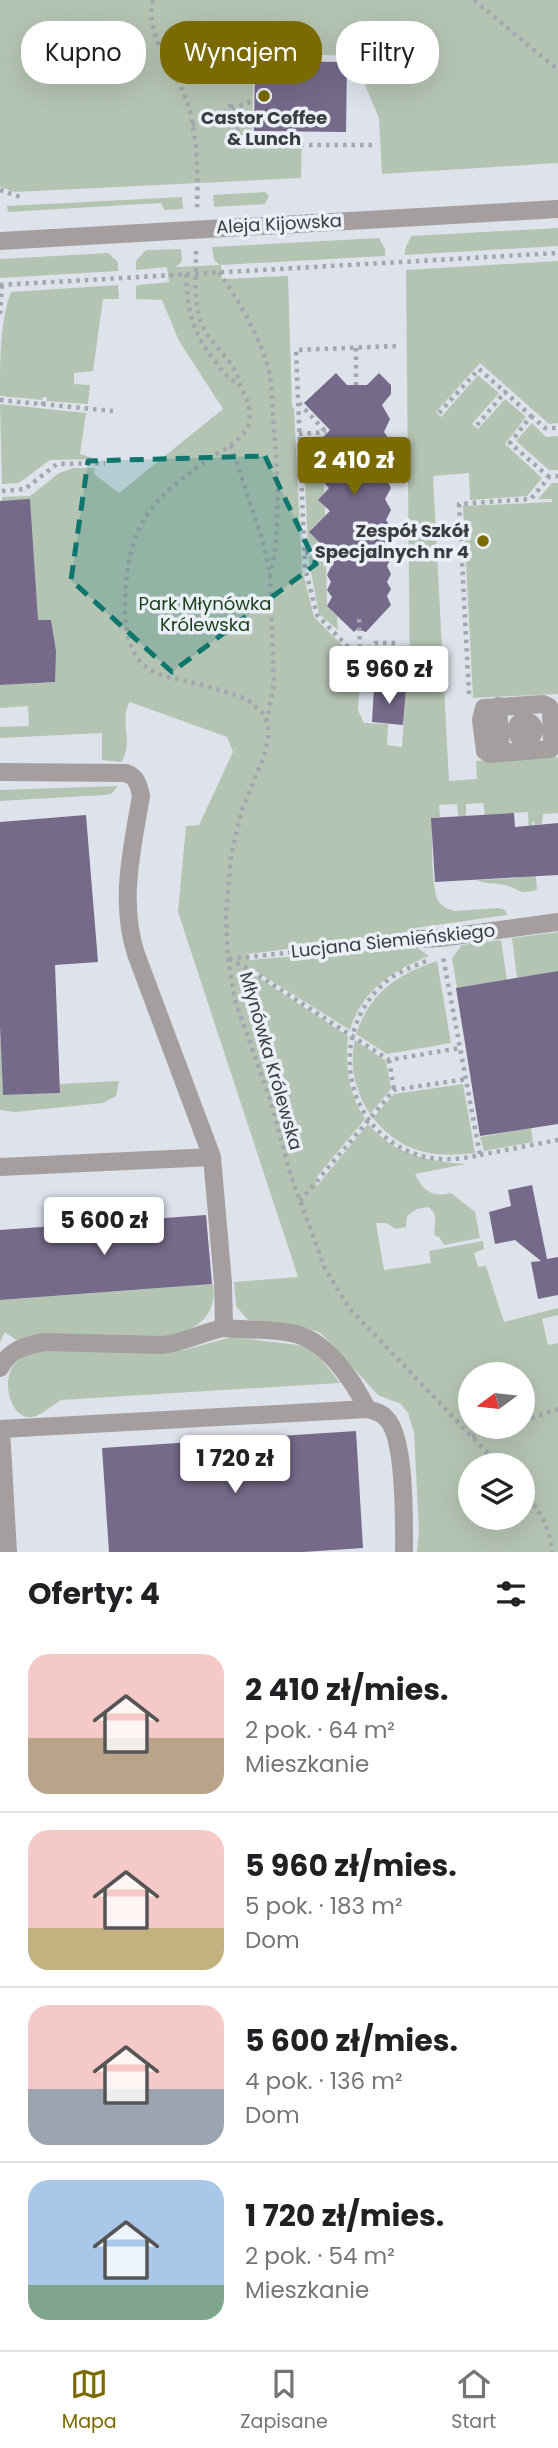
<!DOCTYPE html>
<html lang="pl">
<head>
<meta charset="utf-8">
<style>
  :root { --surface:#fff; --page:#f6f6f6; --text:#202124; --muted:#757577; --line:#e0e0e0; --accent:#7b6a01 }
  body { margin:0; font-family:Poppins,sans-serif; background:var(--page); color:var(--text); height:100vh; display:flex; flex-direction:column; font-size:26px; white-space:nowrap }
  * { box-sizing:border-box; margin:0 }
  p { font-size:23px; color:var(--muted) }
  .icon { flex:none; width:38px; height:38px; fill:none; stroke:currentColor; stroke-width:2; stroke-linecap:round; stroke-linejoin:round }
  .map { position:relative; height:1552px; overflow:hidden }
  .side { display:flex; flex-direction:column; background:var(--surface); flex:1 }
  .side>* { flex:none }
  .top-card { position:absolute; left:21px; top:21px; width:516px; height:63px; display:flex; gap:14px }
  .needle { width:46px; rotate:255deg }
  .buttons { position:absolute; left:458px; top:1362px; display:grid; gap:14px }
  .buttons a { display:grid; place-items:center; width:77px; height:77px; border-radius:50%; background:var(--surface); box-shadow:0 7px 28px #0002; font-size:35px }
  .price { position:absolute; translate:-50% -60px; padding:0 16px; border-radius:7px; background:#fff; color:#222; font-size:23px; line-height:46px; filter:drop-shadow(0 2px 4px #0008) }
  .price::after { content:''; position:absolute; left:50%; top:42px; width:21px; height:16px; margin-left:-10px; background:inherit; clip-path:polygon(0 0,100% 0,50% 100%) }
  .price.active { background:var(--accent); color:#fff }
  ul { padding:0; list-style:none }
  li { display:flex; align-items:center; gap:21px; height:175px; padding:0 28px }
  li+li { border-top:2px solid var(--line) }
  li span { display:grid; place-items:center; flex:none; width:196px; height:140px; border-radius:21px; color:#555 }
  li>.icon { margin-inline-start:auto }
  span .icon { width:84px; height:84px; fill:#fffc; stroke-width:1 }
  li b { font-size:30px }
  h2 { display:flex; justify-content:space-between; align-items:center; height:84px; padding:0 28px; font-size:30px }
  .tag { padding:0 24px; border-radius:28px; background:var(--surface); box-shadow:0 7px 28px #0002; font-size:24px; line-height:63px }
  .tag.active { background:var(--accent); color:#fff }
  .menu { display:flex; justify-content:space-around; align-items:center; height:98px; border-top:2px solid var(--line); background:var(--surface); font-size:19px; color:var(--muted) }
  .menu a { display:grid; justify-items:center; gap:4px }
  .menu .active { color:var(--accent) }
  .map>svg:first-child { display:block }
</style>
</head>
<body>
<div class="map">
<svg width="558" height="1552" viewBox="0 0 558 1552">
  <rect width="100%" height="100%" fill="#dee3eb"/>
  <path fill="#b4c4b2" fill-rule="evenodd" d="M0,0H558V163L382,174L379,118L362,78L346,56L254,52L252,133L302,134L301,178L15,192L0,187Z
    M265,192L269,196L265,204L214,207L213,195Z
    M182,197L183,209L164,210L161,203L8,212L7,206Z
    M558,228V246L405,255V249L411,236Z
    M379,238L385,249V256L221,265L222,279L288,276L292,407L294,408L302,569L314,617L350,653H361L358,710L364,723L388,724L387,745L402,747L406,690L410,689L406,270L558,261V423L549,424L480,363L436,412L441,417L478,375L499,393L472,424L478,429L505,399L526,417L505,444L542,478L527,496L470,500L469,473L433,476L449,781L477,779L476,761L558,757V813L543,814L542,824L534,825V821L532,823L537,890C515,895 522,889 504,885C493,882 488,885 476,880L518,878L529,840L528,812L485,815L483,803L466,804V816H458L457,804L439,805L440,817L432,818C432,835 431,891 439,902C443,907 448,909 454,911L499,908L505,910L507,915L415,928V933L247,954L249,960L416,947L429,956C392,971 362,990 350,1030L249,967L250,972L348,1036C345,1068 348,1092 365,1119L315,1179L317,1186L368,1124C395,1155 427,1161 466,1164L415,1174C423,1191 432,1198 451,1193L475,1212L480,1238L444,1245L439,1237L435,1236C432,1225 441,1216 428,1207L417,1209L407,1216L406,1227L396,1229L386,1223H376L384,1270L431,1263L429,1251L483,1241L484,1249L474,1253L478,1267L486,1266L504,1322L558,1308V1315L542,1319L548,1345L558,1343V1552H417L419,1530L414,1433L408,1413L401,1404L378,1395L321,1333L297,1325H259L247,1319L236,1306L234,1282L298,1277L178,912L186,826L199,825L233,752L227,737L130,702C118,719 135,743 121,762L102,760V733L0,738V727L29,726L28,706L0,708V685L55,682L51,620H37L18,521L31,520L30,500L2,501V497L30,496L59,473L74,468H95L94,474L119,493L223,409L179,341L162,300L136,299V286L139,285L169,282L167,267L136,270V261L146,250L181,249L182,261L176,267L220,265L214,260L212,247ZM471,1374H523V1426H471ZM471,1465H523V1517H471Z
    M108,253L118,262V271L0,278V259Z
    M118,285L119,299H103L93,371L74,373V384L90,385L88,404L46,401L47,397L43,396L42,400L0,396C0,366 0,319 11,292Z
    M0,404L86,413L80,454L96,459L50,460L19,483L2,484Z
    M532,423L546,437L558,436V470H549L516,441Z
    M324,436L308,453V467L324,484V493L319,501L325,506V516L312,528V535L325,549H308L303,438Z
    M552,483H558V694L473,698L463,506L552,502V499H538Z
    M308,556H321L326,563L327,606L337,616L338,630L319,614Z
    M118,786L111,794L104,795L0,801V790Z
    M558,932V971L517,978L512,938Z
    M501,940L507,980L457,988L452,958L462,945Z
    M437,961L451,1043L387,1054L356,1034C371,991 397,975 437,961Z
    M0,1026L3,1095L60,1093V1084L119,1081L116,1096L103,1103L15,1112L0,1110Z
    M355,1040L386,1061L391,1089L370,1114C355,1091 349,1066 355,1040Z
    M463,1084L475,1153C432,1158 402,1153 373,1118L394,1094Z
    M531,1128L533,1142L484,1151L480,1137Z
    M213,1284C224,1362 87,1334 42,1335C33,1336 24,1339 16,1340L5,1332L0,1342V1300Z
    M232,1337L306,1346L314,1350L340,1383L61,1400C53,1405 42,1415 32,1417C11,1420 3,1384 11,1370C17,1356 35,1352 48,1349L167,1352L184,1350Z"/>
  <path fill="#756a89" d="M255,61L347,62L346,132L254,131Z
    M336,373L347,385H367L379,373L391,385V394L382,405L390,419L384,432L391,442L384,453L391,465L385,476L391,488L385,499L391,510L386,520L391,527L386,534L391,542L387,551L391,558L387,566L391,574L387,582L391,589L387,596L391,605L366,632L357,629L354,632L327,606L332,597L327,590L331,582L327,575L331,567L327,559L330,553L309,532L330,511L318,500L329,488L308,467V453L330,430L304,403Z
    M30,499L38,620H51L56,651L55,682L0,685V501Z
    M374,687L406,690L403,725L372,722Z
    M514,813L515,827L558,823V875L435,882L431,818Z
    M86,815L98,962L55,965L60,1093L3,1095L0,1026V822Z
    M558,971V1124L480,1136L456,988Z
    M532,1185L547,1259L558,1257V1295L538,1299L531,1262L541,1261L515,1240L495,1244L489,1212L511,1206L508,1190Z
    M206,1215L212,1284L0,1300V1230Z
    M356,1431L363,1548L303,1552H109L102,1448Z"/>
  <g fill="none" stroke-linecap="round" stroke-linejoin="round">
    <path stroke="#a2a6ad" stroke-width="4.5" stroke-dasharray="3.5 5" stroke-linecap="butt" d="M153,0C144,37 176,68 187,102C198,135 198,176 197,211
      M474,0L558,70
      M230,104L241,145H374
      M192,125L252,101
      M0,190L23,198
      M196,251C196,275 193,302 202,325C210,343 227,355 236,372C239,377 238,383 241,387C247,399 252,409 249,422C245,438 228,447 215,455C148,500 125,527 125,611C125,633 131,659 152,671C161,676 172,678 182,680C204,686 227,691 248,700L264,714L268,728V739L264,756L242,810L231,855L226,915L228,959L235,1000L271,1102L290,1173L325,1269L350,1309L499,1465
      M219,272C238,300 258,333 268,367C272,382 272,399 273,415C277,461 282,531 270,575
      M186,274C188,312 191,331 215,361C222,371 228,378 238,384
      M0,285L558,253
      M0,314L2,285
      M396,346L296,350L305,568L317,615L351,650H368L375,643H400
      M356,348V385
      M0,400L113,411
      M299,403L326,432
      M43,405L44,396
      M439,413L479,369L505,392
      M531,416L545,428H558
      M477,425L505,392L531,416L510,443L549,477
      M299,434L326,432
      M231,445L263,542L270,575L274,684L267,721
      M2,491L25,489L57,464L105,463
      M305,553L330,551
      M359,619L360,650
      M469,694L459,504L531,499L549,477L558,476
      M229,959L249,969L389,1060L460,1048
      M229,959L397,941
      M426,961C413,967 399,971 388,980C323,1033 344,1138 426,1157C444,1161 462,1159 480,1155L443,957
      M389,1060L394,1090
      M480,1155L558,1140
      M300,1201L394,1090L467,1079
      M523,1421L558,1409
      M472,1436L509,1426
      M523,1491C539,1510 550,1526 552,1552"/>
    <path stroke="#a49f9e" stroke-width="18" d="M0,241L558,209
      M543,704L548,706L551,710L552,744L550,749L490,754L485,751L481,720L484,708Z
      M498,706L501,753
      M516 730a9 9 0 1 1 18 0a9 9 0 1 1-18 0Z
      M0,772L126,773C137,777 139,786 141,796C132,849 119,902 136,954L212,1157L223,1283L224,1328C202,1332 184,1343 162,1345L44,1342C25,1346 10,1349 0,1368
      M416,939L440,938L558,922
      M0,1167L212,1157
      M224,1328C246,1330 269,1329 291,1333C325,1338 353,1380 367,1409
      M8,1552L1,1429L367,1409C374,1411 381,1412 386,1418C406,1437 404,1524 404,1552"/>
  </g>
  <path fill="#0f766e" fill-opacity="0.2" stroke="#0f766e" stroke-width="5" stroke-dasharray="14 9" stroke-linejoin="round" d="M265,456L316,564L172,672L71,580L88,461Z"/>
  <g fill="#7b6a01" stroke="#ebf0f8" stroke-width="2.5">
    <circle cx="264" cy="96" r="7"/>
    <circle cx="483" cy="541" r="7"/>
  </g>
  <g text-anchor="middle" stroke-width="7" stroke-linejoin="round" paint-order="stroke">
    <g font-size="18" font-weight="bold" fill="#3a3c3f" stroke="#ebf0f8">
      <text x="264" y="124">Castor Coffee<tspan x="264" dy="21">&amp; Lunch</tspan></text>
      <text x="469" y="537" text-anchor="end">Zespół Szkół<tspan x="469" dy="21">Specjalnych nr 4</tspan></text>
    </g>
    <g font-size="18" fill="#3a3c3f" stroke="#ebf0f8">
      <text transform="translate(279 224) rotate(-3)" y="6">Aleja Kijowska</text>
      <text transform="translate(393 941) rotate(-6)" y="6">Lucjana Siemieńskiego</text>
      <text transform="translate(271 1061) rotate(74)" y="6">Młynówka Królewska</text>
    </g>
    <g font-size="18" fill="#1c411a" stroke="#ebf0f8">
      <text x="205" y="610">Park Młynówka<tspan x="205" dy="21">Królewska</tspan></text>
    </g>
  </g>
</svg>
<div class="buttons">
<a><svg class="needle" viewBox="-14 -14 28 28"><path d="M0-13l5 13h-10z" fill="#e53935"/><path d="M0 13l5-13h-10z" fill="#757577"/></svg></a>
<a><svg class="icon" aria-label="layers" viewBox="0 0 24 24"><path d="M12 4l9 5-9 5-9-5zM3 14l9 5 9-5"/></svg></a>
</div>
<b class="price active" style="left:354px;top:497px">2 410 zł</b>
<b class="price" style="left:389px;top:706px">5 960 zł</b>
<b class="price" style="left:104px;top:1257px">5 600 zł</b>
<b class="price" style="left:235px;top:1495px">1 720 zł</b>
<div class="top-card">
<a class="tag">Kupno</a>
<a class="tag active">Wynajem</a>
<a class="tag">Filtry</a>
</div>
</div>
<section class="side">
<h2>Oferty: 4<svg class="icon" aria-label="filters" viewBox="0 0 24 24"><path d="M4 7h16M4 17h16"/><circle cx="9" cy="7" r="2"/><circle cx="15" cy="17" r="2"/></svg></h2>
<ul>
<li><span style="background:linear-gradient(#f6c9c9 60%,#b9a48a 0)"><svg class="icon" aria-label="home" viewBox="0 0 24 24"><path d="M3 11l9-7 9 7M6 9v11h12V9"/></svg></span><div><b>2 410 zł/mies.</b><p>2 pok. · 64 m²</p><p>Mieszkanie</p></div></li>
<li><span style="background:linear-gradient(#f6c9c9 70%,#c2b280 0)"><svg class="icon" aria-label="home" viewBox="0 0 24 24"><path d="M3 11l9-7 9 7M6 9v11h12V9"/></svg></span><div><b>5 960 zł/mies.</b><p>5 pok. · 183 m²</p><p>Dom</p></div></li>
<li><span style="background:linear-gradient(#f6c9c9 60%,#9aa5b1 0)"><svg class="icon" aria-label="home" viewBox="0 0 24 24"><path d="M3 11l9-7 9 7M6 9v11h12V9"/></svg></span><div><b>5 600 zł/mies.</b><p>4 pok. · 136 m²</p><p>Dom</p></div></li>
<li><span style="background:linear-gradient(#a9c7e8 75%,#7fa58c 0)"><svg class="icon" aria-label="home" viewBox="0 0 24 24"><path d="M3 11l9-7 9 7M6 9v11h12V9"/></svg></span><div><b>1 720 zł/mies.</b><p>2 pok. · 54 m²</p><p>Mieszkanie</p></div></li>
</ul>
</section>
<nav class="menu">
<a class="active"><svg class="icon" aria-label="map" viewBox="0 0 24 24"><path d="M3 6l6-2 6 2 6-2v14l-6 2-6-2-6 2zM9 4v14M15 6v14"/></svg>Mapa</a>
<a><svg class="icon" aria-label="saved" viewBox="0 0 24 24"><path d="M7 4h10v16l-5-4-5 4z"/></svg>Zapisane</a>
<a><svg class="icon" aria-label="home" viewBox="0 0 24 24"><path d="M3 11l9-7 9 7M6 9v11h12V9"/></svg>Start</a>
</nav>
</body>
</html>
